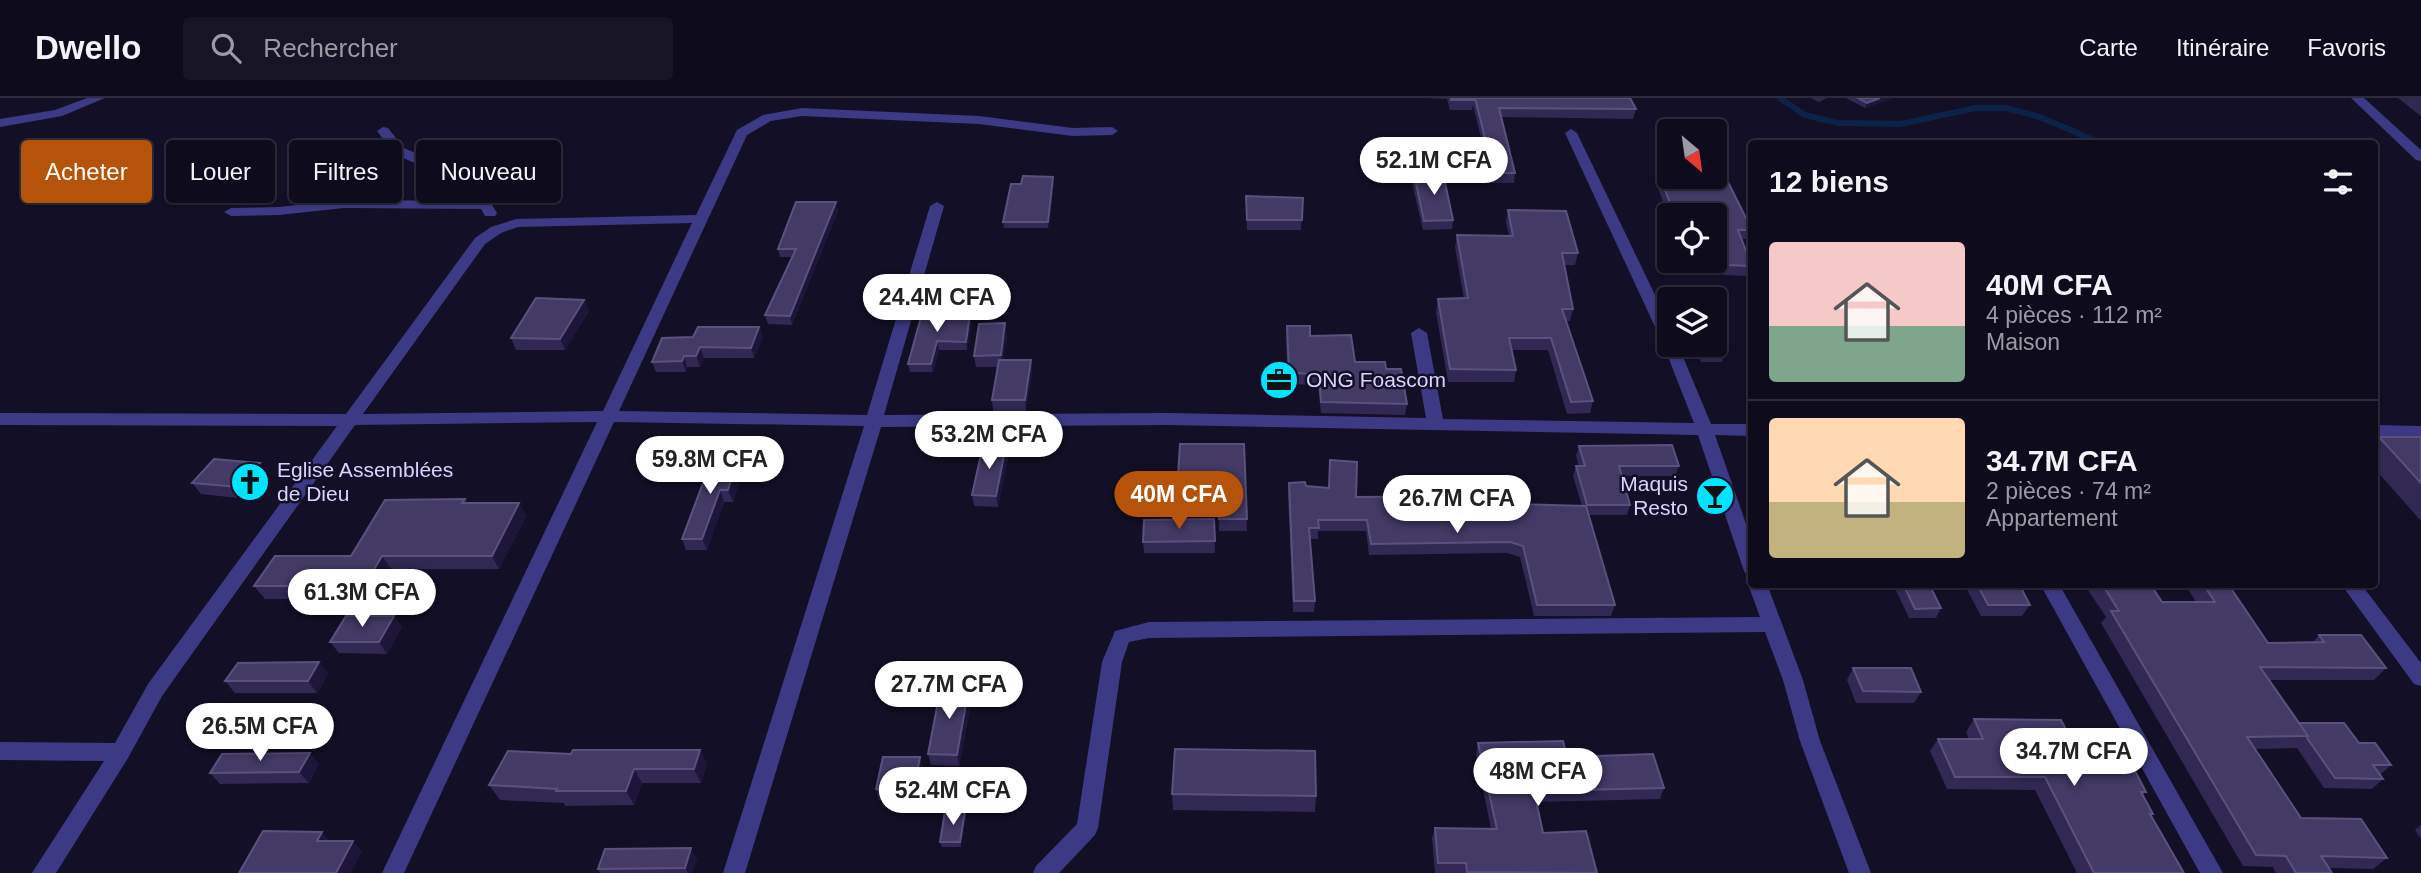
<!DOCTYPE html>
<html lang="fr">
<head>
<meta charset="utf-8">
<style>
  :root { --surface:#0e0b1c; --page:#171425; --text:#f1f3f6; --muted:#9b9ba3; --line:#2e2b3b; --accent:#b45309 }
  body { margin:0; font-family:Helvetica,sans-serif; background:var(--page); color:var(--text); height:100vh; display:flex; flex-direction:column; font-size:26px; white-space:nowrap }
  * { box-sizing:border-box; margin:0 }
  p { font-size:23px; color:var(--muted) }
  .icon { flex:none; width:38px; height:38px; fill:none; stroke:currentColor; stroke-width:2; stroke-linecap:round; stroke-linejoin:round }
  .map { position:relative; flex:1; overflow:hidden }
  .side { position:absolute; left:1748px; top:42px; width:630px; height:448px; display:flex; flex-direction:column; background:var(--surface); border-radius:7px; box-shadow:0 2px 5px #0004,0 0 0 2px var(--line) }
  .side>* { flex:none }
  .banner { position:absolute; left:21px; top:42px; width:665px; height:63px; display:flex; gap:14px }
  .needle { width:46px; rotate:151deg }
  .controls { position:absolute; left:1657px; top:21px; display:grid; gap:14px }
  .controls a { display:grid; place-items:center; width:70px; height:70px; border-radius:7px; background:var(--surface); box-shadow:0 2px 5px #0004,0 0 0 2px var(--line); font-size:35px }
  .price { position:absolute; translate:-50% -60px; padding:0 16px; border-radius:24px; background:#fff; color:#222; font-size:23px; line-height:46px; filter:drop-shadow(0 2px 4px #0008) }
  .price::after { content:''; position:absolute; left:50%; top:42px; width:21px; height:16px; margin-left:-10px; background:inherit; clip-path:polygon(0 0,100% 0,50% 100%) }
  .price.current { background:var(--accent); color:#fff }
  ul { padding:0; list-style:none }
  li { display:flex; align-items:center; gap:21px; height:175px; padding:0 21px }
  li+li { border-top:2px solid var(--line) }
  li span { display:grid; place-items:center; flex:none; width:196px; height:140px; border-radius:7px; color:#555 }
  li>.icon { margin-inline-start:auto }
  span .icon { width:84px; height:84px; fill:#fffc; stroke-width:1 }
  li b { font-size:30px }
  h2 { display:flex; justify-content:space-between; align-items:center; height:84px; padding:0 21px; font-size:30px }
  .pill { padding:0 24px; border-radius:7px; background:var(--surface); box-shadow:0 2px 5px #0004,0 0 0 2px var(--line); font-size:24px; line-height:63px }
  .pill.current { background:var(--accent); color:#fff }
  header { display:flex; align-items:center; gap:42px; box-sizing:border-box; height:98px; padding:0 35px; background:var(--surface); border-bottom:2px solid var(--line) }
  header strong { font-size:33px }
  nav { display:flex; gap:38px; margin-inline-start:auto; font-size:24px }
  .search { width:490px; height:63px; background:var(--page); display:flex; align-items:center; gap:18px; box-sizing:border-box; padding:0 24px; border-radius:7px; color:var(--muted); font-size:26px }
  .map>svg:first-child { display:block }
</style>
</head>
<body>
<header>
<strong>Dwello</strong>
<div class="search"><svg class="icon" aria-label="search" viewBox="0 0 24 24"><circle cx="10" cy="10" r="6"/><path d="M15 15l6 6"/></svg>Rechercher</div>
<nav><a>Carte</a><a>Itinéraire</a><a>Favoris</a></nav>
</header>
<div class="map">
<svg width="2421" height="775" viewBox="0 0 2421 775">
  <rect width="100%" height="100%" fill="#130f26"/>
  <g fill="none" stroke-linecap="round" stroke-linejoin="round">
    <path stroke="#0c2248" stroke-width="6" d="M1780,0L1805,17L1838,25L1901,26L1975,10H2006L2040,19L2103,46"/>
    <path fill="#3d3a85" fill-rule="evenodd" d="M87,0H105L62,18L0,29V21L55,12Z
      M2351,0H2364L2421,52V63L2416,62Z
      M802,10L979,18L1073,30L1112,29L1118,33L1112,37L1073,38L979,26L802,18L771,23L747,37L619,313L867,317L930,108L937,104L944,108L884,317L1168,315L1426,320L1411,235L1419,230L1427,235L1443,321L1694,325L1663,246L1565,35L1571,31L1577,35L1670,228V247H1678L1711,326H1752V338L1715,337L1752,443V477L1745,475L1743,470L1698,337L1168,327L881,329L745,775H723L864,328L614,324L404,775H382L597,324L355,327L162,598L128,660L56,775H32L104,663L0,662V644L115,645L148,586L337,328L0,327V315L346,316L475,140L491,129L516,121L696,117L737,32L763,17ZM692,125L603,313L363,316L485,146L501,135L518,129Z
      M383,29L388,30L404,50L471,79L479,86L497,115L495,118H485L481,111L344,110L279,117L231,118L224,114L231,110L279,109L344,102L476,103L461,85L394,56L377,33Z
      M2375,327L2421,328V340L2375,339Z
      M1752,481V486H1767L1803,582L1820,643L1871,775H1849L1800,643L1783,582L1765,534L1149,540L1129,544L1122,564L1098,730L1095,737L1059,775H1033L1036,768L1077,726L1102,564L1115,533L1149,524L1760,519L1748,486Z
      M2040,486H2059L2223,775H2200Z
      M2341,486H2361L2421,565V588L2414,586Z"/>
  </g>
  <path fill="#312854" d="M1424,0H1630L1636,11L1633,21L1501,19L1515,75L1514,85H1482L1472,50L1474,40H1481L1473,7L1472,12H1450L1447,1Z
    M1811,0H1827L1819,4Z
    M1846,0H1893L1865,10Z
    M2398,0H2421V18Z
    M1662,71L1752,132L1749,141H1741L1752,167L1749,178L1722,177L1717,164H1711V163H1715V117H1670L1669,120L1656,85L1659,76H1661Z
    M1414,76L1453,122L1452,131L1423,132L1412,85Z
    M1054,85L1048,130H1004L1003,124Z
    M1246,98L1303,100L1301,132H1247Z
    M836,104L838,113L792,227L768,226L765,217L792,159H780L778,151Z
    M1508,112L1578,155L1575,167H1564L1573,211L1570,223H1566L1593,303L1590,315L1567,316L1548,252H1512L1516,272L1514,284H1448L1436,214L1438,201H1464L1455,149L1457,137L1509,138L1506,124Z
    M584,202L589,213L565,252H516L511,240Z
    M945,212L946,217L972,224L967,252H939L933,274H910L908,266Z
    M1287,228L1310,238L1355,264L1386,271L1407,306L1405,317L1321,315L1318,287L1288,286L1286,239Z
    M759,229L763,239L754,260H704L700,269H687L686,274H656L652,264L693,239Z
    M1007,237L1003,262H1031L1032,274L1026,313H993L992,302L997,269H976L974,258Z
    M1688,247H1715L1726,252L1722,264H1701L1696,253H1690Z
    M2379,339H2421V423L2375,371V344Z
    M1244,346L1247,433H1219L1218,389H1178V377Z
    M1006,348L1008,359L998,409L974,408L972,397Z
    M1579,348L1679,368L1675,378H1622L1630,407L1627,417H1589L1615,507L1611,518H1534L1520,459L1507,455L1369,457L1366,433H1318V441H1310L1315,503L1314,514H1293L1288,396L1289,385L1306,388L1356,399L1477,422L1512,421L1511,417L1514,406L1582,408L1573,378L1576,368H1579L1576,358Z
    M738,360L742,372L733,404H724L707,452H686L682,441Z
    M260,365L268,376L247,401L201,396L192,385Z
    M465,401L467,405H519L526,418L499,471H391L373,501H265L254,488L351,458Z
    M1214,421L1215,455H1144L1143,444Z
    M1893,486H1929L1941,510L1936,520H1909Z
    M1964,486H2019L2030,507L2022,518H1981Z
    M2084,486H2150L2162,504H2196L2188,491L2192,486H2228L2268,545L2313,544L2319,537L2386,570L2374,582H2269L2299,625L2359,645L2391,667L2380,677L2383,681L2372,691L2324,690L2297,650L2255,651L2301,720L2387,760L2373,771L2329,770L2332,775H2276L2273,769L2243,768L2101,525L2106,519Z
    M394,518L402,529L387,556L339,555L330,544Z
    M319,564L328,576L317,595H235L225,583Z
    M1853,570L1921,594L1914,605H1856L1847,582Z
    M969,589L972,600L959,668L931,667L928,656Z
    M1974,621L2071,641L2146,694L2143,697L2153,716L2151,718L2184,775H2077L2035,692L1947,691L1930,653L1938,641H1969L1966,634Z
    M1478,645L1567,659L1664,690L1660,701L1536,704L1543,735L1597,775H1435L1432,740L1435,730L1491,731L1476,656Z
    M700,652L707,666L701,685H642L634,707L565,708L564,705L500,702L489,687L571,656Z
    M319,666L309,685L220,686L210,675Z
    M923,670L917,702H879L876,691Z
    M1172,696L1316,698L1315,714L1173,712Z
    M965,713L966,718L961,749H942L940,744Z
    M2421,727V741L2415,732Z
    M697,761L692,775H600L598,771Z"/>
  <path fill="#1d163a" d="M1880,0H1893L1865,10L1867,5Z
    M1053,79L1054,85L1048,130V124Z
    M836,104L838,113L792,227L790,218Z
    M584,202L589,213L565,252L560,241Z
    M970,216L972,224L967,252L966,244Z
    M1005,225L1007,237L1002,269L1001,257Z
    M759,229L763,239L754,260L751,250Z
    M937,243L939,252L933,274L931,266Z
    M700,249L704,260L700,269L696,258Z
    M684,258L687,269L686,274L682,263Z
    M1031,262L1032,274L1026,313L1025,302Z
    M1006,348L1008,359L998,409L996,398Z
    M738,360L742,372L733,404L728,392Z
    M260,365L268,376L247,401L238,389Z
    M720,392L724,404L707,452L702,441Z
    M519,405L526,418L499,471L492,458Z
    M382,458L391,471L373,501L364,488Z
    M394,518L402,529L387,556L379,544Z
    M319,564L328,576L317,595L308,583Z
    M969,589L972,600L959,668L957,657Z
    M700,652L707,666L701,685L694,671Z
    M310,655L319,666L309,685L299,674Z
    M920,659L923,670L917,702L914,691Z
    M634,671L642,685L634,707L626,693Z
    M965,713L966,718L961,749L960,744Z
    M322,734L332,745L317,743Z
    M353,743L362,754L351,775H336Z
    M691,750L697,761L692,775H688L685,770Z"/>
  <path fill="#433a66" stroke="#5a527e" stroke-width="2" d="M1451,0H1473L1474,2H1451Z
    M1475,0H1630L1636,11L1499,10L1515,75H1483L1474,40H1485Z
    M1858,0H1880L1867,5Z
    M1662,71H1670V79H1715V72H1722L1752,132H1738L1752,168L1725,167L1720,154H1715V117H1700L1697,110H1672L1659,76H1664Z
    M1443,75L1453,122L1424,123L1414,76Z
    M1023,78L1053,79L1048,124H1003L1011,86H1021Z
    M1246,98L1303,100L1302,122H1247Z
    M796,104H836L790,218L765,217L796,151H778Z
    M1508,112L1566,113L1578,155H1562L1573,211H1562L1593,303L1571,304L1551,240H1509L1516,272L1450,271L1438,201L1468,200L1457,137L1513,138Z
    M536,200L584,202L560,241L511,240Z
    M923,212H945L944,217L970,216L966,244L937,243L931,266H908Z
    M1715,224L1726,252L1705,253L1702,247H1715Z
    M1005,225L1001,257L974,258L979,226Z
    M1287,228H1310V238L1351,237L1355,264H1385L1386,271H1401L1407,306L1321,304L1319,276L1289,275Z
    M698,229H759L751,250L700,249L696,258H684L682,263L652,264L662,240L693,239Z
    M999,262H1031L1025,302H992Z
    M2379,339H2421V385Z
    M1180,346H1244L1247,421H1219L1218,378L1178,377Z
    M983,347L1006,348L996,398L972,397Z
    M1672,347L1679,368H1619L1630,407H1587L1576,368H1585L1579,348Z
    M738,360L728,392H720L702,441H682L712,361Z
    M214,361L260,365L238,389L192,385Z
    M1330,362L1357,364L1356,399L1472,398L1477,422L1516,421L1514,406L1586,408L1615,507H1537L1523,448L1510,444L1371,446L1367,422H1318L1319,430H1309L1315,503H1294L1289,385L1305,384L1306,388L1329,390Z
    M465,401L462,405H519L492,458H382L364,488H254L275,458H351L385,402Z
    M1214,421L1215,443L1143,444L1144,422Z
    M1903,486H1929L1941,510L1915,511Z
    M1977,486H2019L2030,507H1988Z
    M2102,486H2150L2162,504H2215L2203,486H2228L2268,545L2324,544L2319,537H2361L2386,570L2260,569L2308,638L2247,639L2301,720L2361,721L2387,760L2321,758L2332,775H2296L2286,758L2256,757L2111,513H2119Z
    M346,518H394L379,544H330Z
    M319,564L308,583H225L238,565Z
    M1853,570H1911L1921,594L1863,593Z
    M941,588L969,589L957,657L928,656Z
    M1974,621L2061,622L2071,641L2119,642L2146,694H2141L2153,716H2150L2184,775H2094L2045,679H1955L1938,641H1983Z
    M2299,625H2344L2359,645H2375L2391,667H2373L2383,681L2335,680L2307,640L2308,638Z
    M1563,643L1567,659L1653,656L1664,690L1534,693L1543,735L1586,733L1597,775L1467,774L1466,765H1438L1435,730L1497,731L1478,645Z
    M1175,651L1315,653L1316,698L1172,696Z
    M573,652H700L694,671H634L626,693H556L557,691L489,687L508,653L571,656Z
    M310,655L299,674L210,675L222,656Z
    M883,659H920L914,691H876Z
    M945,713H965L960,744H940Z
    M263,733L322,734L317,743H353L336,775H239Z
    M691,750L685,770L598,771L605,751Z"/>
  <defs>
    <symbol id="office-disc" viewBox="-11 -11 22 22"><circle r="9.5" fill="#00e5ff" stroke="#130f26"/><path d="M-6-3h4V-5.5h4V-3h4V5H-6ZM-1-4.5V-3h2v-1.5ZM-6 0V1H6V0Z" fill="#111"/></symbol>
    <symbol id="church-disc" viewBox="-11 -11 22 22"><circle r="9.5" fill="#00e5ff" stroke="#130f26"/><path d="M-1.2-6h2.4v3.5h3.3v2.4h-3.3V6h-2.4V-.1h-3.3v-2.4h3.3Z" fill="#111"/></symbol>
    <symbol id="bar-disc" viewBox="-11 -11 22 22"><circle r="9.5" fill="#00e5ff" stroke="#130f26"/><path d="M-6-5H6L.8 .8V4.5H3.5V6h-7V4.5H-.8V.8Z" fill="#111"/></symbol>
  </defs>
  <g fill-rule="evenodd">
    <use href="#office-disc" x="1257" y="260" width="44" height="44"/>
    <use href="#church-disc" x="228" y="362" width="44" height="44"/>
    <use href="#bar-disc" x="1693" y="376" width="44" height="44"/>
  </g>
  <g text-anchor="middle" stroke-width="5" stroke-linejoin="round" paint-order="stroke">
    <g font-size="21" fill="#d9d4ff" stroke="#130f26" text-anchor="start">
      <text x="1306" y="289">ONG Foascom</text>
      <text x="277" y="379">Eglise Assemblées<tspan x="277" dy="24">de Dieu</tspan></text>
      <text x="1688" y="393" text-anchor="end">Maquis<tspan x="1688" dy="24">Resto</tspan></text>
    </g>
  </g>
</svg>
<div class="controls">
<a><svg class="needle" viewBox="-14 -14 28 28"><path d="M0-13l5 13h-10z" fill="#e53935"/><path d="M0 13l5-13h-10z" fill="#9b9ba3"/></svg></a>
<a><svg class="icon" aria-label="locate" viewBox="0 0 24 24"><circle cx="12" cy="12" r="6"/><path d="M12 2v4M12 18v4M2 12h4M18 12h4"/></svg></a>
<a><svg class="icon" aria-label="layers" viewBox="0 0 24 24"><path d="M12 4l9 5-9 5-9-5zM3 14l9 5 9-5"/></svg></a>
</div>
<b class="price" style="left:1434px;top:99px">52.1M CFA</b>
<b class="price" style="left:937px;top:236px">24.4M CFA</b>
<b class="price" style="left:989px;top:373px">53.2M CFA</b>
<b class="price" style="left:710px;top:398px">59.8M CFA</b>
<b class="price current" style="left:1179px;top:433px">40M CFA</b>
<b class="price" style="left:1457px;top:437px">26.7M CFA</b>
<b class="price" style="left:362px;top:531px">61.3M CFA</b>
<b class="price" style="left:949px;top:623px">27.7M CFA</b>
<b class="price" style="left:260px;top:665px">26.5M CFA</b>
<b class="price" style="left:2074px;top:690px">34.7M CFA</b>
<b class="price" style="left:1538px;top:710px">48M CFA</b>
<b class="price" style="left:953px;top:729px">52.4M CFA</b>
<div class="banner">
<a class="pill current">Acheter</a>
<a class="pill">Louer</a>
<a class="pill">Filtres</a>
<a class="pill">Nouveau</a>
</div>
<section class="side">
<h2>12 biens<svg class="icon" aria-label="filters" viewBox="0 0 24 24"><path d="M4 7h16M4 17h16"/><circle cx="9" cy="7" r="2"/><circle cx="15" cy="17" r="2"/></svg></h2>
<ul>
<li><span style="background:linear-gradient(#f6c9c9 60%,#7fa58c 0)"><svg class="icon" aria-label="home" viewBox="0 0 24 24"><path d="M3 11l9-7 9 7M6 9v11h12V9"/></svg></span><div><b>40M CFA</b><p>4 pièces · 112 m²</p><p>Maison</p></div></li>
<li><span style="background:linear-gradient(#ffd9b3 60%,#c2b280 0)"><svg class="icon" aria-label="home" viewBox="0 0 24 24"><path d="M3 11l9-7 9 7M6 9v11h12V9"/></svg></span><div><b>34.7M CFA</b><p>2 pièces · 74 m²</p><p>Appartement</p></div></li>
</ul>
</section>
</div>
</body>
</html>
